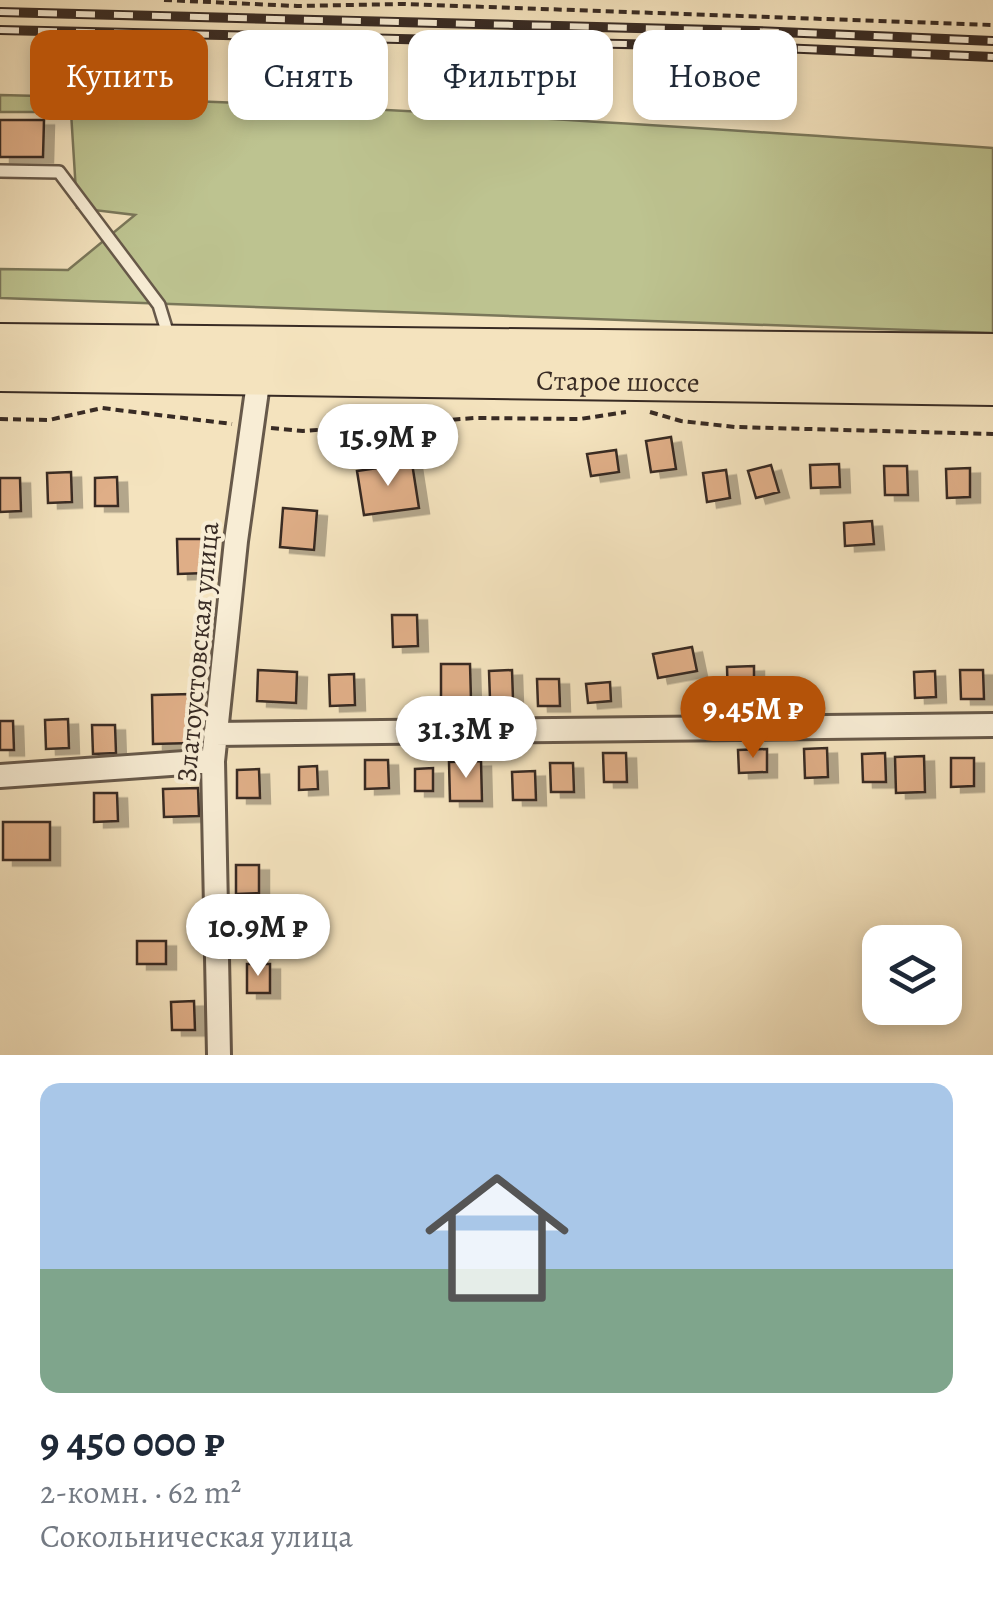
<!DOCTYPE html>
<html lang="ru">
<head>
<meta charset="utf-8">
<style>
  :root { --surface:#fff; --page:#f2f2f3; --text:#1f2937; --muted:#747a83; --line:#e0e1e3; --accent:#b45309 }
  body { margin:0; font-family:Alegreya,serif; background:var(--page); color:var(--text); height:100vh; display:flex; flex-direction:column; font-size:38px; white-space:nowrap }
  * { box-sizing:border-box; margin:0 }
  p { font-size:32px; color:var(--muted) }
  .icon { flex:none; width:55px; height:55px; fill:none; stroke:currentColor; stroke-width:2; stroke-linecap:round; stroke-linejoin:round }
  .map { position:relative; height:1055px; overflow:hidden }
  .panel { display:flex; flex-direction:column; background:var(--surface); flex:1 }
  .panel>* { flex:none }
  .hud { position:absolute; left:30px; top:30px; width:935px; height:90px; display:flex; gap:20px }
  .tools { position:absolute; left:862px; top:925px; display:grid; gap:20px }
  .tools a { display:grid; place-items:center; width:100px; height:100px; border-radius:20px; background:var(--surface); box-shadow:0 5px 15px #0003; font-size:50px }
  .price { position:absolute; translate:-50% -85px; padding:0 22px; border-radius:35px; background:#fff; color:#222; font-size:32px; line-height:65px; filter:drop-shadow(0 2px 5px #0008) }
  .price::after { content:''; position:absolute; left:50%; top:60px; width:30px; height:22px; margin-left:-15px; background:inherit; clip-path:polygon(0 0,100% 0,50% 100%) }
  .price.on { background:var(--accent); color:#fff }
  ul { padding:0; list-style:none }
  li { display:grid; align-content:center; gap:20px; height:530px; padding:0 40px }
  li+li { border-top:2px solid var(--line) }
  li span { display:grid; place-items:center; height:310px; border-radius:20px; color:#555 }
  li>.icon { margin-inline-start:auto }
  span .icon { width:180px; height:180px; fill:#fffc; stroke-width:1 }
  li b { font-size:42px }
  .chip { padding:0 35px; border-radius:20px; background:var(--surface); box-shadow:0 5px 15px #0003; font-size:35px; line-height:90px }
  .chip.on { background:var(--accent); color:#fff }
  .map>svg:first-child { display:block }
</style>
</head>
<body>
<div class="map">
<svg width="993" height="1055" viewBox="0 0 993 1055">
  <defs>
    <filter id="shadow"><feDropShadow dx="10" dy="5.5" stdDeviation="0" flood-color="#0004"/></filter>
  </defs>
  <rect width="100%" height="100%" fill="#f4e3be"/>
  <filter id="stains"><feTurbulence type="fractalNoise" baseFrequency=".002" numOctaves="4"/><feColorMatrix values="0 0 0 0 .2 0 0 0 0 .09 0 0 0 0 .02 0 0 0 .5 -.17"/></filter>
  <radialGradient id="worn" r=".72"><stop offset=".6" stop-color="#630" stop-opacity="0"/><stop offset="1" stop-color="#630" stop-opacity=".3"/></radialGradient>
  <path fill="#bdc390" stroke="#7a775a" stroke-width="2.5" d="M0,95C331,103 662,125 993,148V333L0,298V269L68,270L135,215L77,208L71,112H0Z"/>
  <path fill="#dfae87" stroke="#382b24" stroke-width="2.5" filter="url(#shadow)" d="M0,120H44L43,157H0Z
    M671,437L676,469L651,472L646,441Z
    M616,450L619,472L591,476L587,454Z
    M412,463L419,508L364,515L357,471Z
    M839,464L840,487L811,488L810,465Z
    M771,465L779,492L756,498L748,471Z
    M884,466H907L908,495H885Z
    M970,468V497L947,498L946,469Z
    M726,470L730,498L707,502L703,473Z
    M71,472L72,502L48,503L47,473Z
    M117,477L118,506H95V478Z
    M0,478H20L21,511L0,512Z
    M283,508L317,511L314,550L280,547Z
    M872,521L874,544L845,546L844,523Z
    M177,539H205L206,573L178,574Z
    M392,615H417L418,646L393,647Z
    M692,647L697,671L658,678L653,654Z
    M441,664H470L471,700L441,701Z
    M754,666V700H728L727,667Z
    M258,670L297,672L296,703L257,701Z
    M512,670L513,699H490L489,671Z
    M960,670H983L984,699H961Z
    M935,671L936,697L915,698L914,672Z
    M354,674L355,705L330,706L329,675Z
    M537,679H559L560,706H538Z
    M610,682L611,701L588,703L586,684Z
    M191,694L193,743L153,744L152,695Z
    M68,719L69,748L46,749L45,720Z
    M0,721H13L14,750H0Z
    M92,725H115L116,753L93,754Z
    M827,748L828,777L805,778L804,749Z
    M767,749V772L739,773L738,750Z
    M603,753H626L627,782H604Z
    M885,753L886,782H863L862,754Z
    M924,756L925,792L896,793L895,757Z
    M951,758H974V786L951,787Z
    M365,760H388L389,788L365,789Z
    M481,761L482,801H450L449,762Z
    M550,763H573L574,792H551Z
    M317,766L318,789L299,790V767Z
    M433,768V791H415V769Z
    M259,769L260,798H237V770Z
    M535,771L536,800H513L512,772Z
    M198,788L199,816L164,817L163,789Z
    M94,793H117L118,821L94,822Z
    M3,822H50V860H3Z
    M236,865H259V893L236,894Z
    M137,941H166V964H137Z
    M247,964H270V993H247Z
    M194,1001L195,1030H172L171,1002Z"/>
  <g fill="none" stroke-linecap="round" stroke-linejoin="round">
    <defs>
      <path id="service" d="M0,171L59,172L159,305L170,341"/>
      <path id="minor" d="M215,734L993,725
        M0,776L213,761
        M219,1055L213,761L236,541L259,376"/>
      <g id="trunk">
        <path d="M0,343L993,353"/>
        <path id="s1" d="M0,372L993,386"/>
      </g>
    </defs>
    <use href="#service" stroke="#67594a" stroke-width="16"/>
    <use href="#minor" stroke="#67594a" stroke-width="28"/>
    <use href="#trunk" stroke="#382b24" stroke-width="42"/>
    <path stroke="#382b24" stroke-width="4" stroke-dasharray="8 5" stroke-linecap="butt" d="M164,0L297,6L403,4L993,25
      M650,412L681,421L735,427L993,434
      M0,419L49,420L102,408L232,424
      M271,428L303,431L474,418L580,419L626,412"/>
    <use href="#service" stroke="#f8edd5" stroke-width="11"/>
    <use href="#minor" stroke="#f8edd5" stroke-width="22"/>
    <use href="#trunk" stroke="#f4e3be" stroke-width="38"/>
    <defs>
      <path id="rail" d="M0,12L755,31L993,41
        M0,30L756,47L993,57"/>
    </defs>
    <use href="#rail" stroke="#382b24" stroke-width="10"/>
    <use href="#rail" stroke="#f8edd5" stroke-width="6" stroke-dasharray="19" stroke-linecap="butt"/>
  </g>
  <g text-anchor="middle" stroke-width="8" stroke-linejoin="round" paint-order="stroke">
    <g font-size="28" fill="#382b24" stroke="#f8edd5">
      <text dy="10" stroke="none"><textPath href="#s1" startOffset="618">Старое шоссе</textPath></text>
      <text transform="translate(197 652) rotate(-85)" y="10">Златоустовская улица</text>
    </g>
  </g>
  <rect width="100%" height="100%" filter="url(#stains)"/>
  <rect width="100%" height="100%" fill="url(#worn)"/>
</svg>
<div class="tools">
<a><svg class="icon" aria-label="layers" viewBox="0 0 24 24"><path d="M12 4l9 5-9 5-9-5zM3 14l9 5 9-5"/></svg></a>
</div>
<b class="price" style="left:388px;top:489px">15.9M ₽</b>
<b class="price on" style="left:753px;top:761px">9.45M ₽</b>
<b class="price" style="left:466px;top:781px">31.3M ₽</b>
<b class="price" style="left:258px;top:979px">10.9M ₽</b>
<div class="hud">
<a class="chip on">Купить</a>
<a class="chip">Снять</a>
<a class="chip">Фильтры</a>
<a class="chip">Новое</a>
</div>
</div>
<section class="panel">
<ul>
<li><span style="background:linear-gradient(#a9c7e8 60%,#7fa58c 0)"><svg class="icon" aria-label="home" viewBox="0 0 24 24"><path d="M3 11l9-7 9 7M6 9v11h12V9"/></svg></span><div><b>9 450 000 ₽</b><p>2-комн. · 62 m²</p><p>Сокольническая улица</p></div></li>
</ul>
</section>
</body>
</html>
